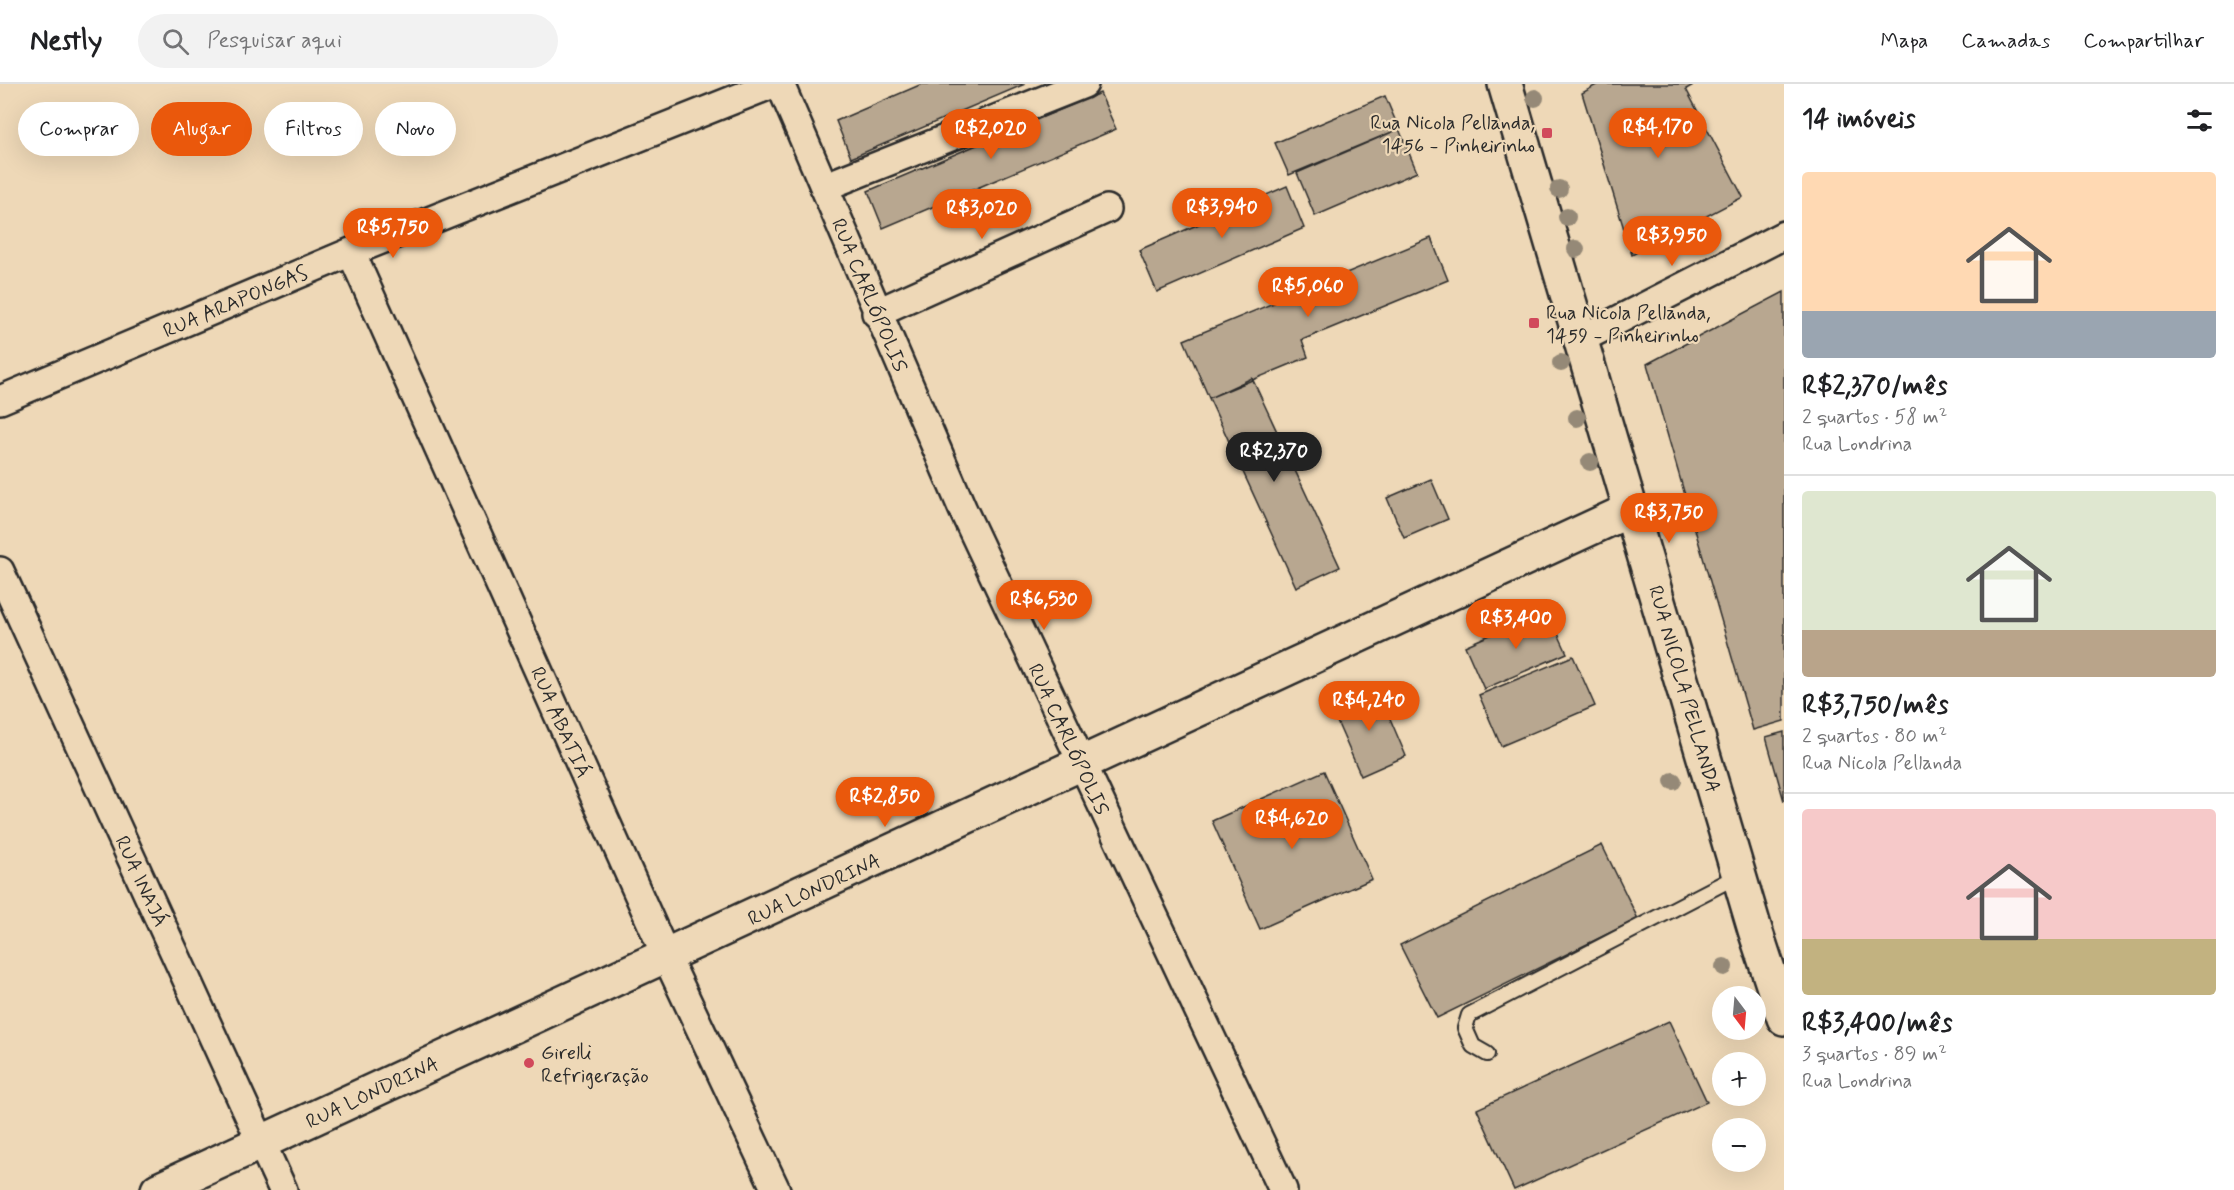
<!DOCTYPE html>
<html lang="pt">
<head>
<meta charset="utf-8">
<style>
  :root { --surface:#fff; --page:#f2f2f2; --text:#202124; --muted:#757577; --line:#e0e0e0; --accent:#ea580c }
  body { margin:0; font-family:Mynerve,sans-serif; background:var(--page); color:var(--text); height:100vh; display:flex; flex-direction:column; font-size:22px; white-space:nowrap }
  * { box-sizing:border-box; margin:0 }
  p { font-size:20px; color:var(--muted) }
  .icon { flex:none; width:33px; height:33px; fill:none; stroke:currentColor; stroke-width:2; stroke-linecap:round; stroke-linejoin:round }
  .map { position:relative; flex:1; overflow:hidden }
  .details { display:flex; flex-direction:column; background:var(--surface); width:450px }
  .details>* { flex:none }
  .hud { position:absolute; left:18px; top:18px; width:570px; height:54px; display:flex; gap:12px }
  .needle { width:39px; rotate:164deg }
  .fabs { position:absolute; left:1712px; top:902px; display:grid; gap:12px }
  .fabs a { display:grid; place-items:center; width:54px; height:54px; border-radius:50%; background:var(--surface); box-shadow:0 6px 24px #0002; font-size:30px }
  .price { position:absolute; translate:-50% -51px; padding:0 14px; border-radius:21px; background:var(--accent); color:#fff; font-size:20px; line-height:39px; filter:drop-shadow(0 2px 3px #0008) }
  .price::after { content:''; position:absolute; left:50%; top:36px; width:18px; height:14px; margin-left:-9px; background:inherit; clip-path:polygon(0 0,100% 0,50% 100%) }
  .price.current { background:#222; color:#fff }
  ul { padding:0; list-style:none }
  li { display:grid; align-content:center; gap:12px; height:318px; padding:0 18px }
  li+li { border-top:2px solid var(--line) }
  li span { display:grid; place-items:center; height:186px; border-radius:6px; color:#555 }
  li>.icon { margin-inline-start:auto }
  span .icon { width:108px; height:108px; fill:#fffc; stroke-width:1 }
  li b { font-size:26px }
  h2 { display:flex; justify-content:space-between; align-items:center; height:72px; padding:0 18px; font-size:26px }
  .chip { padding:0 21px; border-radius:27px; background:var(--surface); box-shadow:0 6px 24px #0002; font-size:21px; line-height:54px }
  .chip.current { background:var(--accent); color:#fff }
  header { display:flex; align-items:center; gap:36px; box-sizing:border-box; height:84px; padding:0 30px; background:var(--surface); border-bottom:2px solid var(--line) }
  header strong { font-size:28px }
  nav { display:flex; gap:33px; margin-inline-start:auto; font-size:21px }
  .search { width:420px; height:54px; background:var(--page); display:flex; align-items:center; gap:15px; box-sizing:border-box; padding:0 21px; border-radius:33px; color:var(--muted); font-size:22px }
  main { display:flex; flex:1; min-height:0 }
  .map>svg:first-child { display:block }
</style>
</head>
<body>
<header>
<strong>Nestly</strong>
<div class="search"><svg class="icon" aria-label="search" viewBox="0 0 24 24"><circle cx="10" cy="10" r="6"/><path d="M15 15l6 6"/></svg>Pesquisar aqui</div>
<nav><a>Mapa</a><a>Camadas</a><a>Compartilhar</a></nav>
</header>
<main>
<div class="map">
<svg width="1784" height="1106" viewBox="0 0 1784 1106">
  <rect width="100%" height="100%" fill="#eed8b7"/>
  <filter id="ink" filterUnits="userSpaceOnUse"><feTurbulence type="fractalNoise" baseFrequency=".0167" numOctaves="2"/><feDisplacementMap in="SourceGraphic" scale="12" xChannelSelector="R" yChannelSelector="G"/><feConvolveMatrix kernelMatrix="1 2 1 2 8 2 1 2 1" color-interpolation-filters="sRGB"/></filter>
  <g filter="url(#ink)">
    <path fill="#b8a790" stroke="#2b2b2b" stroke-width="1.5" d="M922,0H1025L851,74L836,37Z
      M1598,0H1695L1686,5L1743,113L1632,171L1582,9Z
      M1100,9L1116,45L883,144L868,107Z
      M1385,12L1399,45L1289,91L1275,59Z
      M1399,45L1417,88L1315,132L1297,89Z
      M1287,102L1304,144L1157,208L1139,166Z
      M1431,154L1448,196L1302,256L1308,273L1209,314L1184,256Z
      M1784,208V637L1753,646L1647,280Z
      M1252,294L1340,483L1296,503L1209,314Z
      M1431,395L1448,435L1404,454L1387,414Z
      M1547,526L1567,569L1484,605L1465,562Z
      M1573,572L1595,622L1501,662L1479,611Z
      M1377,604L1406,672L1361,692L1331,624Z
      M1784,648V717L1766,653Z
      M1324,687L1372,795L1260,845L1212,737Z
      M1602,761L1638,835L1437,934L1400,861Z
      M1669,937L1707,1018L1514,1106L1477,1025Z"/>
    <g fill="none" stroke-linecap="round" stroke-linejoin="round">
      <defs>
        <path id="lane" d="M1487,970L1473,962L1465,944L1469,931L1739,791"/>
        <path id="street" d="M780,0L963,426L1283,1106
          M824,103L1084,0
          M351,168L666,872L776,1106
          M876,229L1107,125
          M1581,255L1784,151
          M0,316L351,168L773,0
          M0,487L283,1106"/>
        <path id="secondary" d="M1505,0L1755,846L1784,934
          M158,1106L1632,425"/>
      </defs>
      <use href="#lane" stroke="#2b2b2b" stroke-width="18"/>
      <use href="#street" stroke="#2b2b2b" stroke-width="32"/>
      <use href="#secondary" stroke="#2b2b2b" stroke-width="38"/>
      <use href="#lane" stroke="#eed8b7" stroke-width="14"/>
      <use href="#street" stroke="#eed8b7" stroke-width="27"/>
      <use href="#secondary" stroke="#eed8b7" stroke-width="33"/>
    </g>
    <g fill="#958977">
      <circle cx="1535" cy="14" r="9"/>
      <circle cx="1559" cy="105" r="9"/>
      <circle cx="1567" cy="133" r="9"/>
      <circle cx="1576" cy="165" r="9"/>
      <circle cx="1561" cy="279" r="9"/>
      <circle cx="1577" cy="334" r="9"/>
      <circle cx="1590" cy="378" r="9"/>
      <circle cx="1673" cy="697" r="9"/>
      <circle cx="1724" cy="883" r="9"/>
    </g>
  </g>
  <g fill="#d1495b" stroke="#eed8b7" stroke-width="2">
    <rect x="1541" y="43" width="12" height="12" rx="3"/>
    <rect x="1528" y="233" width="12" height="12" rx="3"/>
    <circle cx="529" cy="979" r="6"/>
  </g>
  <g text-anchor="middle" stroke-width="4.5" stroke-linejoin="round" paint-order="stroke">
    <g font-size="20" fill="#2b2b2b" stroke="#eed8b7" text-anchor="start">
      <text x="1535" y="45" text-anchor="end">Rua Nicola Pellanda,<tspan x="1535" dy="23">1456 - Pinheirinho</tspan></text>
      <text x="1546" y="235">Rua Nicola Pellanda,<tspan x="1546" dy="23">1459 - Pinheirinho</tspan></text>
      <text x="541" y="975">Girelli<tspan x="541" dy="23">Refrigeração</tspan></text>
    </g>
    <g font-size="20" fill="#2b2b2b" stroke="#eed8b7">
      <text transform="translate(870 211) rotate(67)" y="7">RUA CARLÓPOLIS</text>
      <text transform="translate(235 217) rotate(-23)" y="7">RUA ARAPONGAS</text>
      <text transform="translate(1685 605) rotate(74)" y="7">RUA NICOLA PELLANDA</text>
      <text transform="translate(561 638) rotate(66)" y="7">RUA ABATIÁ</text>
      <text transform="translate(1069 655) rotate(65)" y="7">RUA CARLÓPOLIS</text>
      <text transform="translate(142 797) rotate(65)" y="7">RUA INAJÁ</text>
      <text transform="translate(814 805) rotate(-25)" y="7">RUA LONDRINA</text>
      <text transform="translate(372 1008) rotate(-25)" y="7">RUA LONDRINA</text>
    </g>
  </g>
</svg>
<div class="fabs">
<a><svg class="needle" viewBox="-14 -14 28 28"><path d="M0-13l5 13h-10z" fill="#e53935"/><path d="M0 13l5-13h-10z" fill="#757577"/></svg></a>
<a>+</a>
<a>−</a>
</div>
<b class="price" style="left:1658px;top:75px">R$4,170</b>
<b class="price" style="left:991px;top:76px">R$2,020</b>
<b class="price" style="left:1222px;top:155px">R$3,940</b>
<b class="price" style="left:982px;top:156px">R$3,020</b>
<b class="price" style="left:393px;top:175px">R$5,750</b>
<b class="price" style="left:1672px;top:183px">R$3,950</b>
<b class="price" style="left:1308px;top:234px">R$5,060</b>
<b class="price current" style="left:1274px;top:399px">R$2,370</b>
<b class="price" style="left:1669px;top:460px">R$3,750</b>
<b class="price" style="left:1044px;top:547px">R$6,530</b>
<b class="price" style="left:1516px;top:566px">R$3,400</b>
<b class="price" style="left:1369px;top:648px">R$4,240</b>
<b class="price" style="left:885px;top:744px">R$2,850</b>
<b class="price" style="left:1292px;top:766px">R$4,620</b>
<div class="hud">
<a class="chip">Comprar</a>
<a class="chip current">Alugar</a>
<a class="chip">Filtros</a>
<a class="chip">Novo</a>
</div>
</div>
<section class="details">
<h2>14 imóveis<svg class="icon" aria-label="filters" viewBox="0 0 24 24"><path d="M4 7h16M4 17h16"/><circle cx="9" cy="7" r="2"/><circle cx="15" cy="17" r="2"/></svg></h2>
<ul>
<li><span style="background:linear-gradient(#ffd9b3 75%,#9aa5b1 0)"><svg class="icon" aria-label="home" viewBox="0 0 24 24"><path d="M3 11l9-7 9 7M6 9v11h12V9"/></svg></span><div><b>R$2,370/mês</b><p>2 quartos · 58 m²</p><p>Rua Londrina</p></div></li>
<li><span style="background:linear-gradient(#dfe7d0 75%,#b9a48a 0)"><svg class="icon" aria-label="home" viewBox="0 0 24 24"><path d="M3 11l9-7 9 7M6 9v11h12V9"/></svg></span><div><b>R$3,750/mês</b><p>2 quartos · 80 m²</p><p>Rua Nicola Pellanda</p></div></li>
<li><span style="background:linear-gradient(#f6c9c9 70%,#c2b280 0)"><svg class="icon" aria-label="home" viewBox="0 0 24 24"><path d="M3 11l9-7 9 7M6 9v11h12V9"/></svg></span><div><b>R$3,400/mês</b><p>3 quartos · 89 m²</p><p>Rua Londrina</p></div></li>
</ul>
</section>
</main>
</body>
</html>
